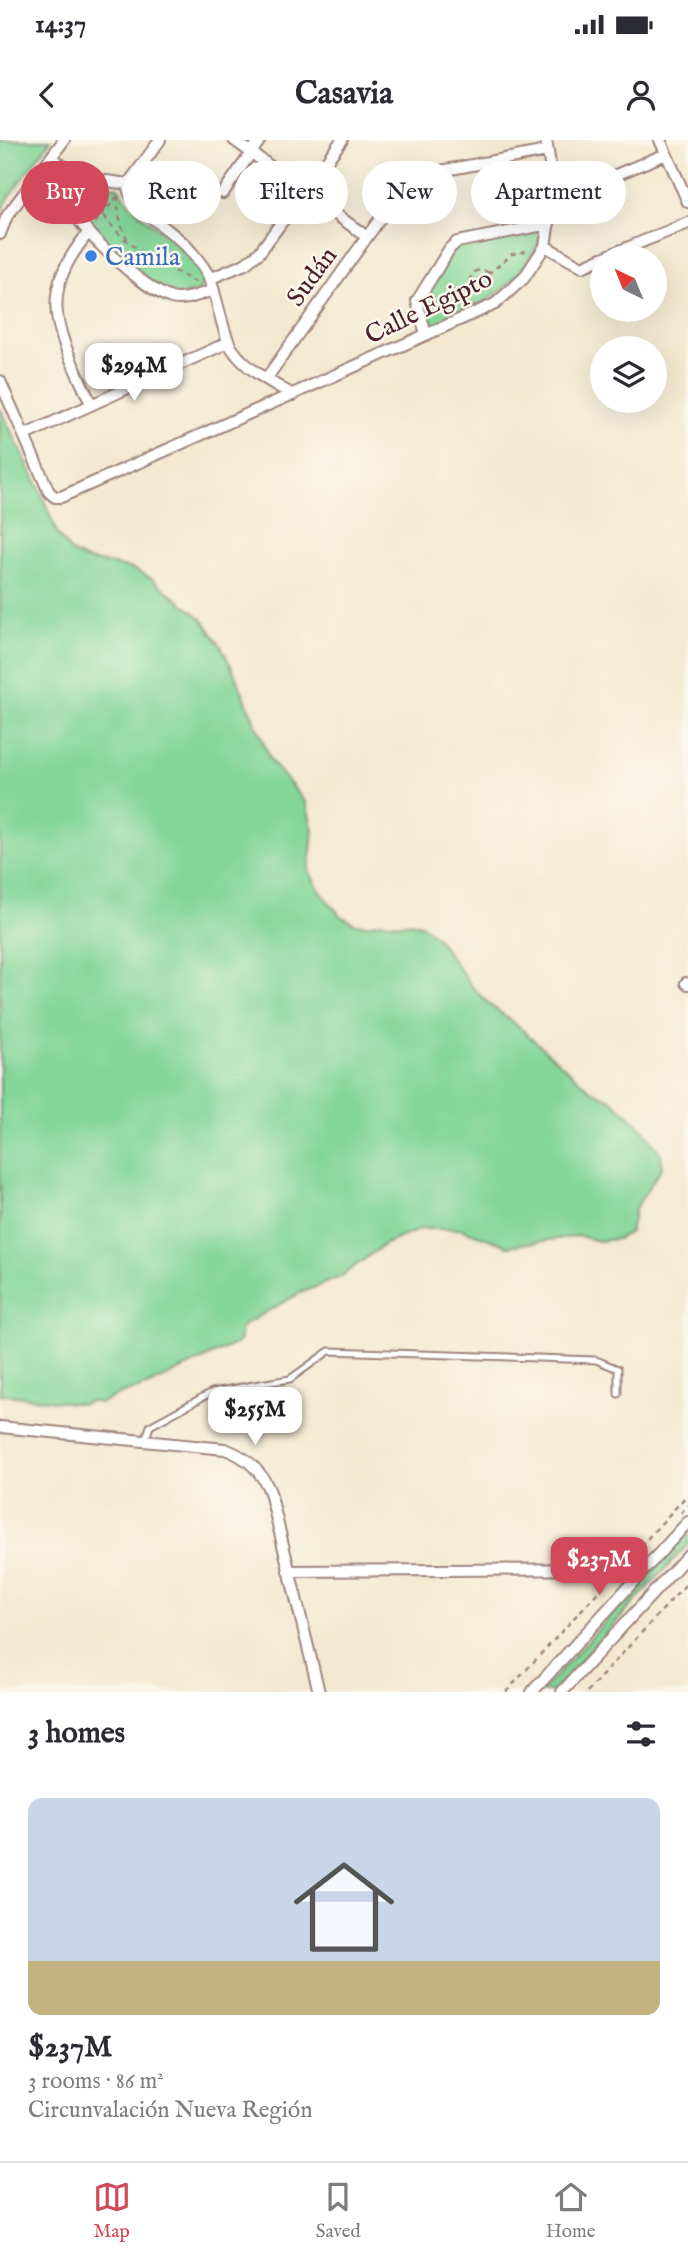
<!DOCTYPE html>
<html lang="en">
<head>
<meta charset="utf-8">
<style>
  :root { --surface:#fff; --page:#f2f2f3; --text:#2b2b33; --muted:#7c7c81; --line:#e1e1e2; --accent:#d1495b }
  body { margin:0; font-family:"IM FELL English",serif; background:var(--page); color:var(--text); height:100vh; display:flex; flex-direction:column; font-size:26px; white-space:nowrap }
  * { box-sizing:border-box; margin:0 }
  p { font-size:23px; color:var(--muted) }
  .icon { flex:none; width:38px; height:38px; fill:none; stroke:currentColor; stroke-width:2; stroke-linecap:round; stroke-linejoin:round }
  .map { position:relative; height:1552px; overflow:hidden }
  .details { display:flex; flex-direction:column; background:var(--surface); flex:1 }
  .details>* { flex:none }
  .top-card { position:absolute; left:21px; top:21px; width:648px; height:63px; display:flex; gap:14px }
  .needle { width:46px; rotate:317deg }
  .tools { position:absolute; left:590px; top:105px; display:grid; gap:14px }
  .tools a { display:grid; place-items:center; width:77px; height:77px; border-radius:50%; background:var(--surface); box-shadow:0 7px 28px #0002; font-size:35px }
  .price { position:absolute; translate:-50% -60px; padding:0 16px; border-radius:14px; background:#fff; color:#222; font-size:23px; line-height:46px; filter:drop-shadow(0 2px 4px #0008) }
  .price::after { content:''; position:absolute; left:50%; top:42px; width:21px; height:16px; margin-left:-10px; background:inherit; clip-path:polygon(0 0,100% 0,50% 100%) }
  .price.selected { background:var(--accent); color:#fff }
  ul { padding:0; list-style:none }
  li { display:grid; align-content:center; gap:14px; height:371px; padding:0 28px }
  li span { display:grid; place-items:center; height:217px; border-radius:14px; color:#555 }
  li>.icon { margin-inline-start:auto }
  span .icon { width:126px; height:126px; fill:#fffc; stroke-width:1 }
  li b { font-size:30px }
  h2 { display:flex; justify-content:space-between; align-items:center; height:84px; padding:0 28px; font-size:30px }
  .tag { padding:0 24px; border-radius:32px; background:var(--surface); box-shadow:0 7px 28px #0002; font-size:24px; line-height:63px }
  .tag.selected { background:var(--accent); color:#fff }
  .status { display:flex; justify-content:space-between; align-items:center; height:49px; padding:0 35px; background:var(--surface); direction:ltr }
  .status svg { height:19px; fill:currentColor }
  header { display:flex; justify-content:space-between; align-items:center; height:91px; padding:0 28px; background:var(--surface); font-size:32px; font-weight:800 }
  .dock { display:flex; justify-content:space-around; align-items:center; height:98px; border-top:2px solid var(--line); background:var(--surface); font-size:19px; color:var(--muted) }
  .dock a { display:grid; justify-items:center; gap:4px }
  .dock .selected { color:var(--accent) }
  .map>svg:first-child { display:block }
</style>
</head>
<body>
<div class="status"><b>14:37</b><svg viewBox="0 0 49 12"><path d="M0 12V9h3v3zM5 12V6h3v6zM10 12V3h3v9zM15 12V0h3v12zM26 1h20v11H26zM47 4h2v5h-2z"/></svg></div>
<header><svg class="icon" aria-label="back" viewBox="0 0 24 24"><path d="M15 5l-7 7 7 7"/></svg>Casavia<svg class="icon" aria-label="person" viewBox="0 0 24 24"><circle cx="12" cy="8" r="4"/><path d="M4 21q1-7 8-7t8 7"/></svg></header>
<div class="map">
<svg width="688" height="1552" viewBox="0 0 688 1552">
  <rect width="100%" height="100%" fill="#fbf7ec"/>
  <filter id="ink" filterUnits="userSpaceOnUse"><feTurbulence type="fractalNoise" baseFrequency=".0143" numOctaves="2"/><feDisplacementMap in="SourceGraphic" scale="14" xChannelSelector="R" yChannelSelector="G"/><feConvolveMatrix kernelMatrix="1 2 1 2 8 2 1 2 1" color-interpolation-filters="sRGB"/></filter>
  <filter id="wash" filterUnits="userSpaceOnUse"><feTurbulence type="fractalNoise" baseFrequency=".00686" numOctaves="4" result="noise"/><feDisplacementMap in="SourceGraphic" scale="28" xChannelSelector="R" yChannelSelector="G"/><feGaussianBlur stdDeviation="1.57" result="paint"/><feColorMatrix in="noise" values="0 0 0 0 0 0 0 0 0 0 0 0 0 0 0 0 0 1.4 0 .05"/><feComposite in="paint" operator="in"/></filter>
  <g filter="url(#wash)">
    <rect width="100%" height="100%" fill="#f4e8d0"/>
    <path fill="#83d698" stroke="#667a62" stroke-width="2" d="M0,0H51L13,51L0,73Z
      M50,27H57L63,32L60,48L61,55L72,78L43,37Z
      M77,40L118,47L132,67L188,114L205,141L199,151L180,156L166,152L134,129L106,104L71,58L72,43Z
      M539,90L544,91C517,152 489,160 432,186L427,181L420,161L450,114L459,106Z
      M0,268L40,350L58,395L71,412L84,419L133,429L151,438L201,478L221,506L234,532L271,621L306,663L313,690L309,731L319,750L331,765L342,777L356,784L367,785L381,782L401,784L411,782L423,786L437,798L473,848L490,865L513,882L591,950L611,959L641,987L661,1014L662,1027L635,1069L630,1092L617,1099L598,1101L579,1096L508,1106L461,1089H421L385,1104L340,1137L300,1153L245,1184L241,1188L239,1202L147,1246L123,1253L100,1263L91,1261L81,1264L0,1254Z
      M688,1391V1404L552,1552H541Z"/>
  </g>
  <g filter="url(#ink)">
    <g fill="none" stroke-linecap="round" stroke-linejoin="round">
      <defs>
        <path id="service" d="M145,1302L150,1286L212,1252L290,1239L329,1211L596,1220L618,1229V1254"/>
        <path id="minor" d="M234,0L367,97
          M660,0L688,62
          M52,18L78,37L128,44
          M72,34C68,43 64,50 67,60C78,89 142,148 171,158C183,162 201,154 213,150
          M606,39L666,14
          M128,44C125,65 174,91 188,108C196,117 205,127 210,139C217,156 223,197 233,210C248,231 271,242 293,255
          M128,44L160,0
          M223,53L260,0
          M89,92C32,160 61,195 91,264
          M0,94L7,76L64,0
          M545,106L582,127L602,118
          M605,117L688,83
          M209,139L245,124L259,113L342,0
          M426,195L417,161L450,108L457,102L549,84
          M266,239L367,97L405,44L414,36L547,11
          M0,241L49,352L55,357H61L495,164L524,138L545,106L554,49L546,0
          M25,295L229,202
          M686,843L688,844
          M0,1287L225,1309C247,1317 261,1330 270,1352L319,1552
          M288,1431L619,1429L639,1436
          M532,1552L688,1382
          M562,1552L688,1415"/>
      </defs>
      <use href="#service" stroke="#9f847e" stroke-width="9"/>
      <use href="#minor" stroke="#9f847e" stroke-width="14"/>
      <path stroke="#9f847e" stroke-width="2.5" stroke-dasharray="5 5" stroke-linecap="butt" d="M87 59a9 9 0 1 1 18 0a9 9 0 1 1-18 0Z
        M118,56C117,74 121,87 129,103
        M99,67C120,106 160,123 197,143
        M95,83L120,53
        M470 141a11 11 0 1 1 22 0a11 11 0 1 1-22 0Z
        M488,134L512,114L530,110
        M434,174C441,157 454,152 471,147
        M681,1373L688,1365
        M627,1421L688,1354
        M506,1552L608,1441
        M587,1552L688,1442"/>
      <use href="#service" stroke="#fff" stroke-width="5"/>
      <use href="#minor" stroke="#fff" stroke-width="10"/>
    </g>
  </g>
  <circle fill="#3f7fe0" stroke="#fbf7ec" stroke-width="2.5" cx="91" cy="116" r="7"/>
  <g text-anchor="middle" stroke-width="5" stroke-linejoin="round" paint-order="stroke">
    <g font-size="26" fill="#366cbe" stroke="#fbf7ec" text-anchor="start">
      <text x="105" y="125">Camila</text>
    </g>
    <g font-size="26" fill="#4a1f2b" stroke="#fbf7ec">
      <text transform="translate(311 136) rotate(-54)" y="9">Sudán</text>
      <text transform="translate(428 166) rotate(-26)" y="9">Calle Egipto</text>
    </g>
  </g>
</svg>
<div class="tools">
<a><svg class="needle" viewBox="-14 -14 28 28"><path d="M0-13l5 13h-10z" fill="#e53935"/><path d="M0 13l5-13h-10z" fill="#7c7c81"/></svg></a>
<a><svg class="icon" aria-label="layers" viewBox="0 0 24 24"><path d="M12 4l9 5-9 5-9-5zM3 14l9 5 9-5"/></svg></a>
</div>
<b class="price" style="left:134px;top:263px">$294M</b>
<b class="price" style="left:255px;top:1307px">$255M</b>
<b class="price selected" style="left:599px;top:1457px">$237M</b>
<div class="top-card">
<a class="tag selected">Buy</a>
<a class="tag">Rent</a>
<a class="tag">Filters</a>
<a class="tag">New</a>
<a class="tag">Apartment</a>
</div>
</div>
<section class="details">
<h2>3 homes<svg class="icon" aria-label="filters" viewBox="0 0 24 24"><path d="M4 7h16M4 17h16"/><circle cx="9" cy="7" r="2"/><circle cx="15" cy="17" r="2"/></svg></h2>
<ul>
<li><span style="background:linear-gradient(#c9d6e8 75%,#c2b280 0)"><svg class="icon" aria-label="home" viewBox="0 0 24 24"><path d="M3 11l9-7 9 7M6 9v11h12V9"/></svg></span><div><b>$237M</b><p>3 rooms · 86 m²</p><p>Circunvalación Nueva Región</p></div></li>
</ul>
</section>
<nav class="dock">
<a class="selected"><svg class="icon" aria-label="map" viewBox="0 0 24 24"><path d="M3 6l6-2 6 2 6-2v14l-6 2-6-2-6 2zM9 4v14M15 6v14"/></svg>Map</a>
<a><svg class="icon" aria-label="saved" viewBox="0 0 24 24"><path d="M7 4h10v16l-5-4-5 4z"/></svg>Saved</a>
<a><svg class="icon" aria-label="home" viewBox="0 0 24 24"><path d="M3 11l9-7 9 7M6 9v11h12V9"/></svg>Home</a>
</nav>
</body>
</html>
